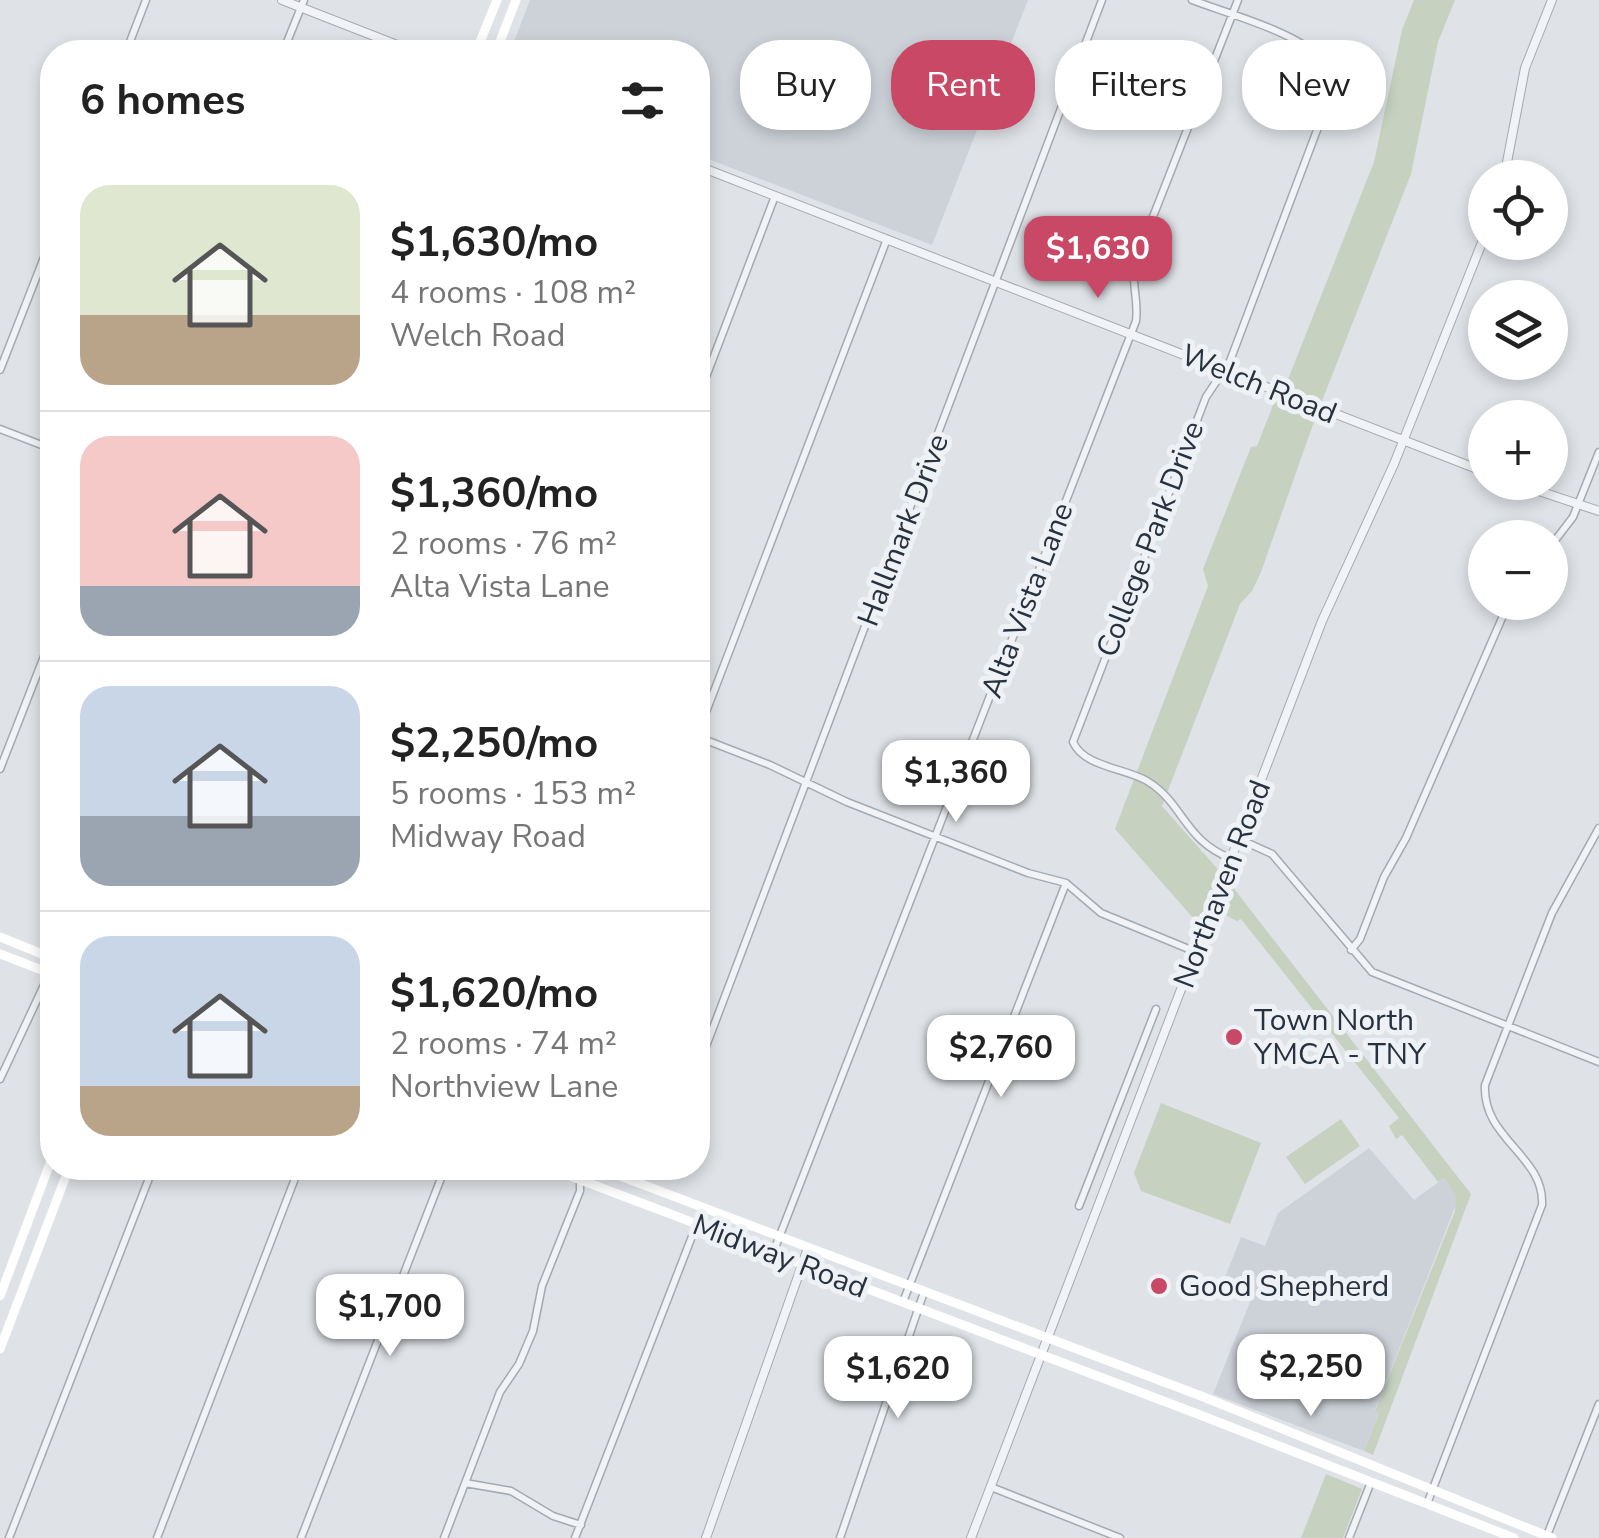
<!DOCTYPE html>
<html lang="en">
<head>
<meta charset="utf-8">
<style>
  :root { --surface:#fff; --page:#f6f6f6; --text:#222; --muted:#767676; --line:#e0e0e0; --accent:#c84865 }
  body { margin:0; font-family:"Nunito Sans",sans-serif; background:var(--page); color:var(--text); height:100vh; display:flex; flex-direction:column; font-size:38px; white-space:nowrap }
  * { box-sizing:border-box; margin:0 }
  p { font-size:32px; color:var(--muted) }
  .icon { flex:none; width:55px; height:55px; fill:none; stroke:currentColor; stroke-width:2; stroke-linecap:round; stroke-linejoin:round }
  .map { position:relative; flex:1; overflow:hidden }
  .side { position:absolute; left:40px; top:40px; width:670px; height:1140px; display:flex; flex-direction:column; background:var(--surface); border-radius:40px; box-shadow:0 5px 15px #0003 }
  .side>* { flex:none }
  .hud { position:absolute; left:740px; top:40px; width:708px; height:90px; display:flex; gap:20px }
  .controls { position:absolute; left:1468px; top:160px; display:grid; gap:20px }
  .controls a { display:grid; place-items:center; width:100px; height:100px; border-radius:50%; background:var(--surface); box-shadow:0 5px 15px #0003; font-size:50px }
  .price { position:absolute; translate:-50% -85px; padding:0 22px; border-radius:20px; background:#fff; color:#222; font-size:32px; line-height:65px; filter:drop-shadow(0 2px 5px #0008) }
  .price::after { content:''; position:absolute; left:50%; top:60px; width:30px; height:22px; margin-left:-15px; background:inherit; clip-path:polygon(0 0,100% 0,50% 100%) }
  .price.current { background:var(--accent); color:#fff }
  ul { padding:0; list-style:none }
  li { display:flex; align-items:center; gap:30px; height:250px; padding:0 40px }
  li+li { border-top:2px solid var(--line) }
  li span { display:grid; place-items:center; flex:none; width:280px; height:200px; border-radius:30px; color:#555 }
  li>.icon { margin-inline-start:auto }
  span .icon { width:120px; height:120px; fill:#fffc; stroke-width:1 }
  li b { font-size:42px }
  h2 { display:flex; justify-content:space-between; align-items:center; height:120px; padding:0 40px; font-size:42px }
  .chip { padding:0 35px; border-radius:40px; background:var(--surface); box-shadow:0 5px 15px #0003; font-size:35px; line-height:90px }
  .chip.current { background:var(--accent); color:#fff }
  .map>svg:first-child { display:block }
</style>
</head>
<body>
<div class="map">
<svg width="1599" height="1538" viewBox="0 0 1599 1538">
  <rect width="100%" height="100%" fill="#dfe3e7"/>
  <path fill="#cdd2d9" d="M530,0H1028L932,245L698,155V52H510Z
    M1369,1148L1414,1200L1444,1178L1456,1196L1457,1202L1375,1410L1379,1412L1364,1451L1213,1394L1254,1292L1224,1280L1241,1237L1265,1246L1278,1213Z"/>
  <path fill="#c6d1c0" d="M1414,0H1455L1438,42L1411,174L1322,401L1285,387L1374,162L1402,30Z
    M1275,400L1316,416L1261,572L1252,591L1240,604L1162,806L1222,874L1201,927L1115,829L1208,586L1203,569L1247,457L1251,447L1257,446Z
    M1228,881L1471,1194L1373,1455L1364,1451L1379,1413L1375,1411L1455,1211L1456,1196L1444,1178L1438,1182L1402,1135L1396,1139L1389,1126L1399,1118L1241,919L1237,921L1217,911Z
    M1161,1103L1261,1143L1230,1224L1141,1191L1134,1173Z
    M1341,1119L1360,1146L1305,1184L1286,1157Z
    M1326,1474L1362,1489L1343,1538H1301Z"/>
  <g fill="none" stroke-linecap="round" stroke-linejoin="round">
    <defs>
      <path id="minor" d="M1192,0C1223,12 1296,32 1317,56C1326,66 1329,79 1331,93L1230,361L1206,397L1073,742C1084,767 1125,768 1147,781C1184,803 1183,840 1232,859
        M126,52L146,0
        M283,52L304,0
        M0,370L52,237
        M698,398L775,196
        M0,429L52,449
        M1550,547L1573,517L1599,452
        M698,733L887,239
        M698,737L770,765L847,802L1028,873L1066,883L1101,913L1196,952
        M0,769L52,636
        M1239,839L1272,854L1372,972L1599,1062
        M1351,950L1360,939L1384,877L1406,838L1509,602
        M698,1054L705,1049L1102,0
        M0,1079L52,968
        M1079,1206L1156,1009
        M773,1253L1136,321C1139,299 1130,282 1136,260L1238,0
        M903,1302L1066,883
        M465,1483L511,1491L553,1516L581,1525
        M991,1487L1120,1538
        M1427,1504L1542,1205C1545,1156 1482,1139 1485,1085L1552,913L1599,828
        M9,1538L153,1168
        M157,1538L299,1168
        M301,1538L445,1168
        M444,1538L500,1392L519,1364L533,1331L542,1286L580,1191V1168
        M575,1538L703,1208
        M840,1538L924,1292
        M1349,1538L1371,1482
        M1546,1538L1599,1404"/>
      <path id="tertiary" d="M282,0L415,52
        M698,166L1485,472
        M1504,178L1525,68L1552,0
        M1512,482L1599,511
        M706,1538L808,1248
        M971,1538L1322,621L1394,464L1485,235"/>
    </defs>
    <use href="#minor" stroke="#a4aab1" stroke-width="9"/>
    <use href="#tertiary" stroke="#a4aab1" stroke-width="10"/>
    <use href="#minor" stroke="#f1f3f6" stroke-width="6"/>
    <use href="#tertiary" stroke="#f1f3f6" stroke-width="8"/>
    <path stroke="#fff" stroke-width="9" d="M476,52L497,0
      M496,52L516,0
      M0,937L52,958
      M0,954L52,974
      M549,1168L1195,1413L1514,1538
      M599,1168L1201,1396L1552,1538
      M0,1296L52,1158
      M0,1349L69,1168"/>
  </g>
  <g fill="#c84865" stroke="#eef1f5" stroke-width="4">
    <circle cx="1234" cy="1037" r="10"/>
    <circle cx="1159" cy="1286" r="10"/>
  </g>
  <g text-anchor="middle" stroke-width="10" stroke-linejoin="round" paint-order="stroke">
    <g font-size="30" fill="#28323e" stroke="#eef1f5">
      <text transform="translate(1259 384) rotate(22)" y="10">Welch Road</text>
      <text transform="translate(903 530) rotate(-69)" y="10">Hallmark Drive</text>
      <text transform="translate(1150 539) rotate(-69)" y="10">College Park Drive</text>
      <text transform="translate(1027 600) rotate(-69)" y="10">Alta Vista Lane</text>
      <text transform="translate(1222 884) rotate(-69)" y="10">Northaven Road</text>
      <text transform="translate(780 1256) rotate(21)" y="10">Midway Road</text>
    </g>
    <g font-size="30" fill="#28323e" stroke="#eef1f5" text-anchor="start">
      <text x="1254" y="1030">Town North<tspan x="1254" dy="34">YMCA - TNY</tspan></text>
      <text x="1179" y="1296">Good Shepherd</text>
    </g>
  </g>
</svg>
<div class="controls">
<a><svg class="icon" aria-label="locate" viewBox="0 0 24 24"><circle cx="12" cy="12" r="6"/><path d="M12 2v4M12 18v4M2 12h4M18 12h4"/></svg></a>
<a><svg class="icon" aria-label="layers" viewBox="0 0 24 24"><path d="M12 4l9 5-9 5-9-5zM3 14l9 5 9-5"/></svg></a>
<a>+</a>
<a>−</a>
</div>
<b class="price current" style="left:1098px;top:301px">$1,630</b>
<b class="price" style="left:956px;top:825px">$1,360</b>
<b class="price" style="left:1001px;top:1100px">$2,760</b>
<b class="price" style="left:390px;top:1359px">$1,700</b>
<b class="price" style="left:1311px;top:1419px">$2,250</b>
<b class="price" style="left:898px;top:1421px">$1,620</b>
<div class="hud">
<a class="chip">Buy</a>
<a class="chip current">Rent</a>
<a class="chip">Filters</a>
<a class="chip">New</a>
</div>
<section class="side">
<h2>6 homes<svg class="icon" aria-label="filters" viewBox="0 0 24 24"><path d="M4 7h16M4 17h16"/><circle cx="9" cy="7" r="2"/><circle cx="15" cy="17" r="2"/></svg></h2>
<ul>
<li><span style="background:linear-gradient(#dfe7d0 65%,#b9a48a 0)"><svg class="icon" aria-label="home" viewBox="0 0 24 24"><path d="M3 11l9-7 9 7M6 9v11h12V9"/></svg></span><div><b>$1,630/mo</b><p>4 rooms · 108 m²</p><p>Welch Road</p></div></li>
<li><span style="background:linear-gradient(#f6c9c9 75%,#9aa5b1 0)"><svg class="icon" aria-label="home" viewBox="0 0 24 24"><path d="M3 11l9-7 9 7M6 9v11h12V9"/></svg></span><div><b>$1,360/mo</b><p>2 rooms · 76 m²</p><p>Alta Vista Lane</p></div></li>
<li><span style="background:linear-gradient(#c9d6e8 65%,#9aa5b1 0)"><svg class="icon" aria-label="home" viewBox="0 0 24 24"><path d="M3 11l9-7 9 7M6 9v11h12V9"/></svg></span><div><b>$2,250/mo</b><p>5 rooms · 153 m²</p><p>Midway Road</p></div></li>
<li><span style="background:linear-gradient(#c9d6e8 75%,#b9a48a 0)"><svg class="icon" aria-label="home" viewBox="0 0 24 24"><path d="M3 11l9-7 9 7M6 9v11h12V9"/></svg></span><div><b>$1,620/mo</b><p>2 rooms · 74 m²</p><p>Northview Lane</p></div></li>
</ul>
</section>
</div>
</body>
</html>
